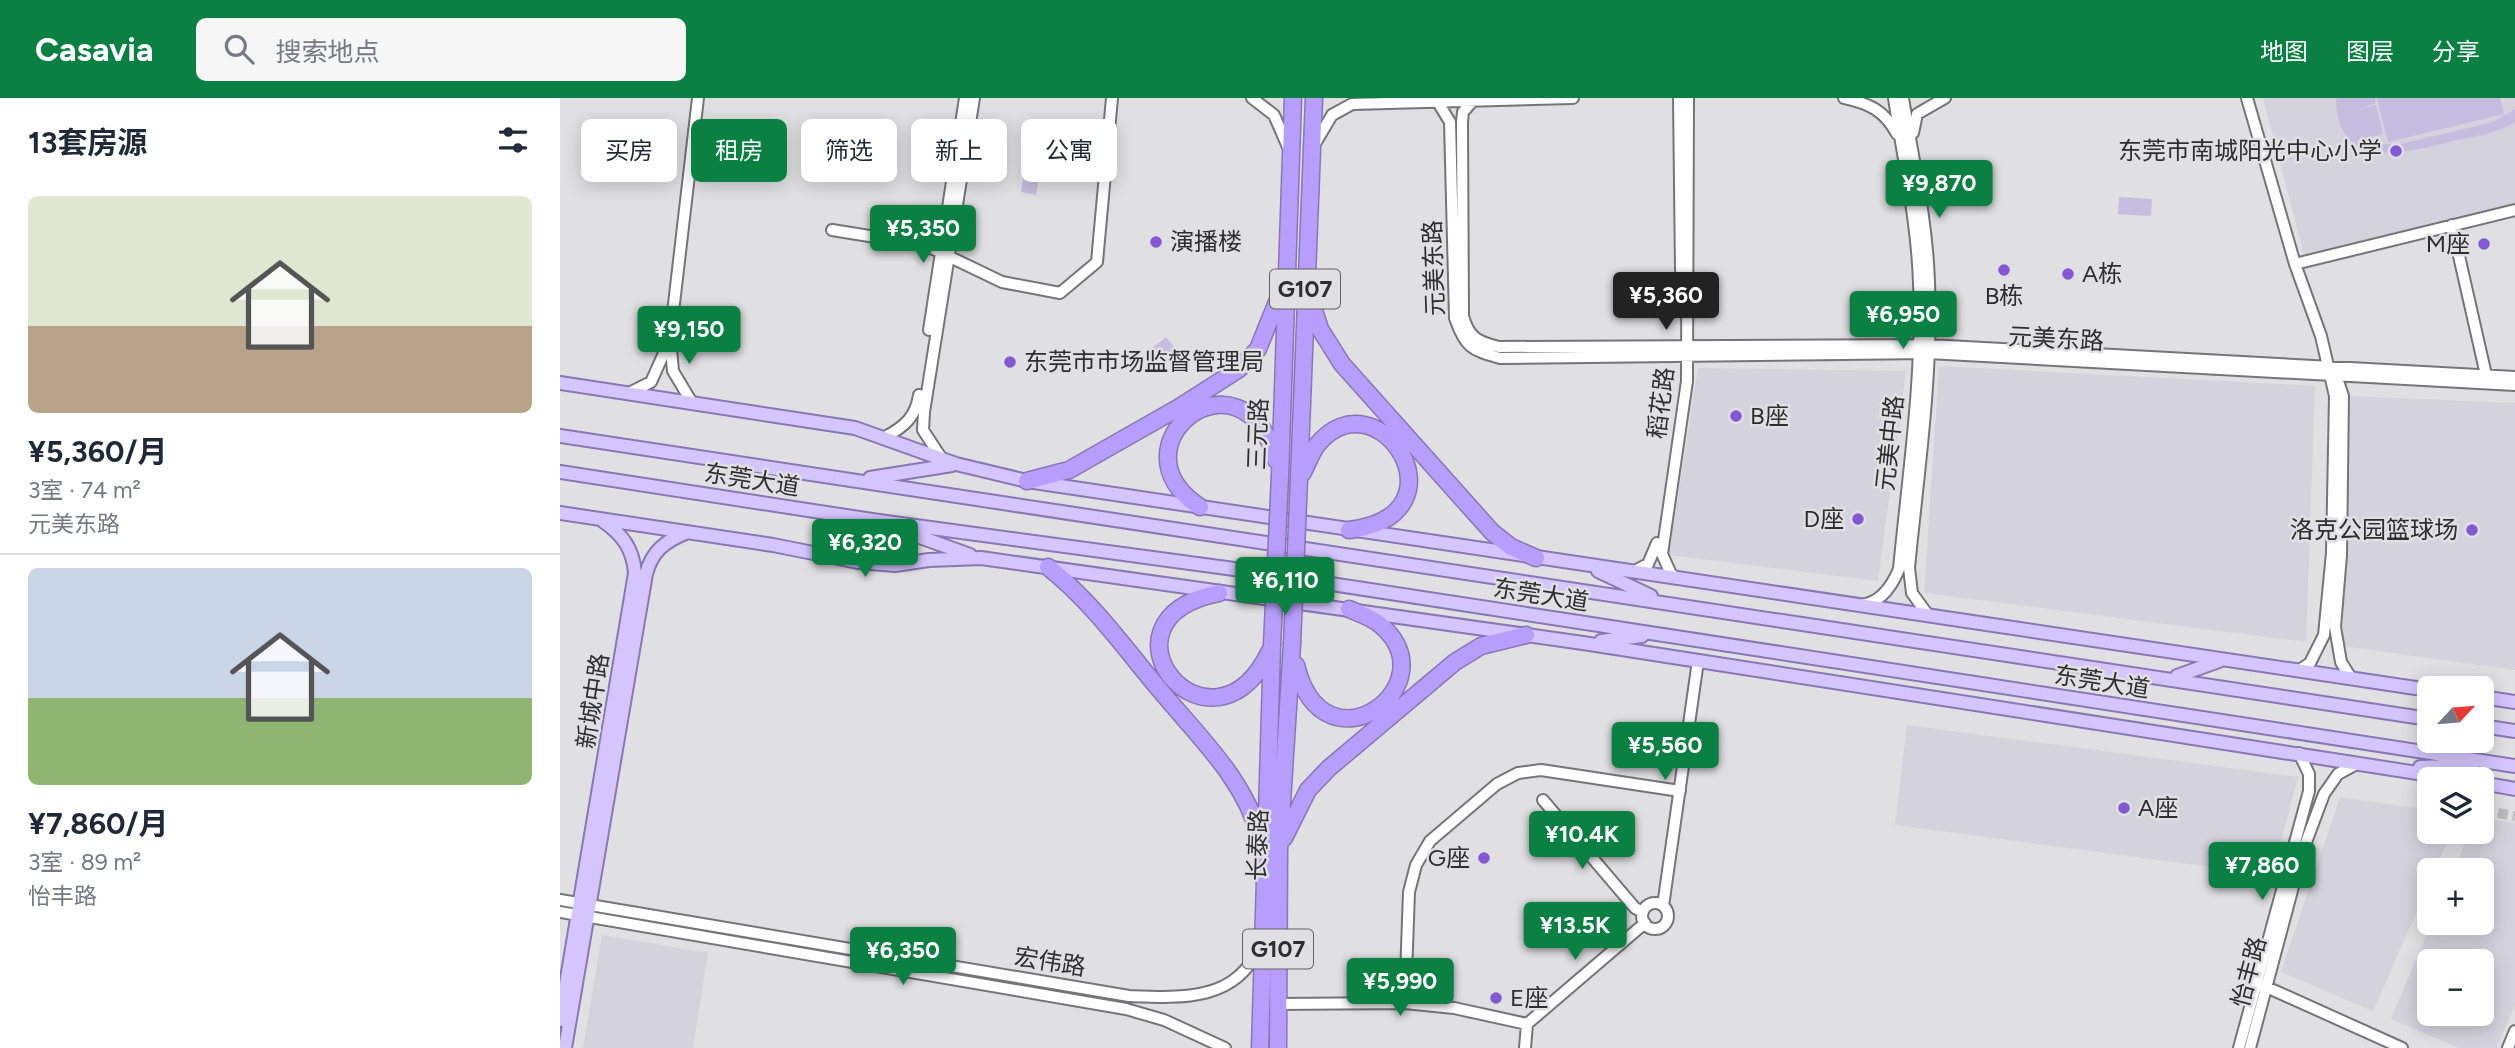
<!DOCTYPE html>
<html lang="zh">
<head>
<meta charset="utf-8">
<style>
  :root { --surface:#fff; --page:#f6f6f7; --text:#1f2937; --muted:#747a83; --line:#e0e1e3; --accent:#0b8043 }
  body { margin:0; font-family:Figtree,"Noto Sans SC",sans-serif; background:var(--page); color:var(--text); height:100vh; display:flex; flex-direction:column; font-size:26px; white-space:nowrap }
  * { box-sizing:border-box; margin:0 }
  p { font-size:23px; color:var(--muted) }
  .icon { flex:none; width:38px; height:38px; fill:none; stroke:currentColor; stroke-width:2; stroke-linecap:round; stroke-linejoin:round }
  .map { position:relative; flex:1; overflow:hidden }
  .panel { display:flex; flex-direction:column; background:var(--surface); width:560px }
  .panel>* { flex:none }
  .banner { position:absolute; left:21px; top:21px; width:665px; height:63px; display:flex; gap:14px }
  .needle { width:46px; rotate:64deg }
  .buttons { position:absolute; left:1857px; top:578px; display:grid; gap:14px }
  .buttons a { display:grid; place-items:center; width:77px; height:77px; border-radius:10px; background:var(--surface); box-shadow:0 4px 18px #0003; font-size:35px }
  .price { position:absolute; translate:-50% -60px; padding:0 16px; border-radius:7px; background:var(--accent); color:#fff; font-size:23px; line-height:46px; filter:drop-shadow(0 2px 4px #0008) }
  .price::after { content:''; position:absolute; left:50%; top:42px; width:21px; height:16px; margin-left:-10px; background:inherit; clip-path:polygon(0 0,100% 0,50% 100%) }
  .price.selected { background:#222; color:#fff }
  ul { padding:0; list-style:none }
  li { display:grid; align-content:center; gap:14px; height:371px; padding:0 28px }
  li+li { border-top:2px solid var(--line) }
  li span { display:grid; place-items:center; height:217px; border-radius:10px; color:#555 }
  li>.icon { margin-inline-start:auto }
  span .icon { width:126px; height:126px; fill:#fffc; stroke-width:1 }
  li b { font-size:30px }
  h2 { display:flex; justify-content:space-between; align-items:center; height:84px; padding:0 28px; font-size:30px }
  .tag { padding:0 24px; border-radius:10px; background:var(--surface); box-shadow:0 4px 18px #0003; font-size:24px; line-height:63px }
  .tag.selected { background:var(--accent); color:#fff }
  header { display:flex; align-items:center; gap:42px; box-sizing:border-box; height:98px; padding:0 35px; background:var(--accent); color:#fff }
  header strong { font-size:33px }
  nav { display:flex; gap:38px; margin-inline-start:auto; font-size:24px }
  .search { width:490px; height:63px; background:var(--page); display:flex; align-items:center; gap:18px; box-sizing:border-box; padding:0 24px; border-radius:10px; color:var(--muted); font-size:26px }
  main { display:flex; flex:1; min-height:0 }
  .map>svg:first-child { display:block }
</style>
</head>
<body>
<header>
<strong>Casavia</strong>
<div class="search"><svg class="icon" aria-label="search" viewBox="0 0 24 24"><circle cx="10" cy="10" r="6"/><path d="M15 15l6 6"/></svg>搜索地点</div>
<nav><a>地图</a><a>图层</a><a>分享</a></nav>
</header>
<main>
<section class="panel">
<h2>13套房源<svg class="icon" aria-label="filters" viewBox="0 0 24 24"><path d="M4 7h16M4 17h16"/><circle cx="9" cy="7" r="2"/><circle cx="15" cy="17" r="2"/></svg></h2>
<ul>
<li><span style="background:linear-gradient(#dfe7d0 60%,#b9a48a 0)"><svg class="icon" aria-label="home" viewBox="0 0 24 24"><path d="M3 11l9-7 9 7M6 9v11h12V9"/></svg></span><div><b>¥5,360/月</b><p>3室 · 74 m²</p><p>元美东路</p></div></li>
<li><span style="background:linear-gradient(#c9d6e8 60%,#8fb573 0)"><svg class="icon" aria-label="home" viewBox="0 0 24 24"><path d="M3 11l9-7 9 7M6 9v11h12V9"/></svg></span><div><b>¥7,860/月</b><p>3室 · 89 m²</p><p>怡丰路</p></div></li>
</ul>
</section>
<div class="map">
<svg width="1955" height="950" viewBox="0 0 1955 950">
  <rect width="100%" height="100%" fill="#e0dfe2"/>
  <path fill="#d4d2dd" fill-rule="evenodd" d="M1703,0H1955V106L1744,157Z
    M1379,268L1755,288L1746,544L1364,495Z
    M1138,270L1346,273L1318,483L1109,457Z
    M1789,298L1955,305V572L1782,548Z
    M1347,627L1738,679L1712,777L1335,727Z
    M1780,699L1869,712V733H1892L1875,772H1869V786L1813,913L1721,874Z
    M1922,720L1955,725V907L1937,950H1899L1831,921L1872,824H1922V772H1894L1910,733H1922ZM1869,863H1922V915H1869Z
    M42,837L148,855L133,950H23Z"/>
  <path fill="#c4bddf" d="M1776,0H1815L1816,5L1798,12L1816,7L1823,36L1807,40L1819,46H1841L1933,24L1955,11V24C1937,36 1914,38 1893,43C1847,55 1777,75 1776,0Z
    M1817,0H1940L1944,16L1828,44Z
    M466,64L481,67L476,97L461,94Z
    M1559,99L1592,101L1591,118L1558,116Z
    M606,239L617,253L591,273L581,259Z"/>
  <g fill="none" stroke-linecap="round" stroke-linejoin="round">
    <path stroke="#bcbcbe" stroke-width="10" stroke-dasharray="10 5" stroke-linecap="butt" d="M1938,715L1955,718"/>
    <defs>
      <path id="minor" d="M692,0L714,17L728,49
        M1119,0L1121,172
        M1284,0C1310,6 1324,12 1337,36
        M1343,0C1353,61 1367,122 1369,184C1373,279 1358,376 1349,470L1352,495L1368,517
        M1687,0L1735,166L1761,238L1775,298L1772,455L1764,537L1750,565L1738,573
        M911,5L903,14L902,24L903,218C909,240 918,244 939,249L1369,247L1955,279
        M879,6L890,24L895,220C905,249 911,252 940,260L1368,255L1955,287
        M1353,35L1357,16L1385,0
        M756,44L772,17L792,6L1013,0
        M1892,127L1926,277
        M272,132L365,147L442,184L500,195L537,164L552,0
        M1735,166L1955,112
        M369,232L405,0
        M1779,286L1783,298L1781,457L1775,529L1781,564L1791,580
        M71,294L91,284L108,246
        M131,303L113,273L110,240L138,0
        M325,339C344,329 356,319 359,297
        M382,361L363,332L364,314L414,0
        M1073,474L1088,466L1097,445
        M1119,481L1111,476L1102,456L1127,283L1128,0
        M1301,507C1321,505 1332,488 1339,471C1348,376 1363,280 1359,185C1357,122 1343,62 1334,0
        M983,702L1075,810L1083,814
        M0,802L569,898C619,900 677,904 699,849
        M1082 818a13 13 0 1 1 26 0a13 13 0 1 1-26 0Z
        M1103,808L1138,563
        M0,814L566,911L604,922L665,950
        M1702,887L1842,950
        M845,905L849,794L856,767L870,743L937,686L958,675L981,672L1120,693
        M717,906L845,905L894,910L967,926L965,950
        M967,926L1085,825
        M1679,950L1749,693V676L1739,655
        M1690,950L1742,755L1764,696L1778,676L1798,665
        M1948,950L1955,933"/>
      <path id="major" d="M0,285L295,330L396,366L467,383L1869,592
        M0,338L1869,621
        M0,374L319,423L674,471L1955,668
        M310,380L392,367
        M0,415L213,447L298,464L335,467L369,462L421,460L1023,545L1896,681
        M335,430L410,457
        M1038,473L1091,498
        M1041,543L1082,538
        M1617,578L1659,563
        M1922,599L1955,604
        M1922,628L1955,633
        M1860,669L1912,667
        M1922,685L1955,691
        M0,922L75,475C73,451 63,437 43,423
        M5,950L86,476C92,453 105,443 128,434"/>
      <path id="highway" d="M750,200L760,231L782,266L932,434L951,449L976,460
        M742,376C747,367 751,355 757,347C817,273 912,417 789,432
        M720,378L733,0
        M739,381L754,0
        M467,383L509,372L618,310L679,271L698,251L721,194
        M640,409C547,348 682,241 716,362
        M488,469C531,503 564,549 599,591C637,637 685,681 700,740
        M659,495C524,522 651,675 710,553
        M736,567C764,682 894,584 818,525C810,519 798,515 789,511
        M724,740L748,692L769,670L895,564L921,548L966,537
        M700,950L712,547
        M718,950L719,752L732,546"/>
    </defs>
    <use href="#minor" stroke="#757578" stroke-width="14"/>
    <use href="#major" stroke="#8877b4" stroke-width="16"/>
    <use href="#highway" stroke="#8877b4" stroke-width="19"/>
    <use href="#minor" stroke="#fff" stroke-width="10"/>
    <use href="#major" stroke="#d4c5fd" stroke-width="12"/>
    <use href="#highway" stroke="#b89efc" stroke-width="16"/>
    <defs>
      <path id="highway-bridge" d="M732,546L739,381
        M712,547L720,378"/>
    </defs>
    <use href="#highway-bridge" stroke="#8877b4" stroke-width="19" stroke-linecap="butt"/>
    <use href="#highway-bridge" stroke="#b89efc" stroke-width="16"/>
  </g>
  <g fill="#8259d2" stroke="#e0dfe2" stroke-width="2.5">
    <circle cx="1836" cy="53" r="7"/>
    <circle cx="596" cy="144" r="7"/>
    <circle cx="1924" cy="146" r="7"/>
    <circle cx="1444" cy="172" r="7"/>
    <circle cx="1508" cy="176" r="7"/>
    <circle cx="450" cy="264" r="7"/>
    <circle cx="1176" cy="318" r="7"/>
    <circle cx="1298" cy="421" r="7"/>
    <circle cx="1912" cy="432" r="7"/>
    <circle cx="1564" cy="710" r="7"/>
    <circle cx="924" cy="760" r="7"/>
    <circle cx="936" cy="900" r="7"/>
  </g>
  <g text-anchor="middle" stroke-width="5" stroke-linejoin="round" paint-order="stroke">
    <g fill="#e0dfe2" stroke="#636365" stroke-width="2">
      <rect x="710" y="171.5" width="70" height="39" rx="5"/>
      <rect x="683" y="831.5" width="70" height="39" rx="5"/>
    </g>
    <g font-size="23" font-weight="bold" fill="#2e2e2f">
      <text x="745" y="199">G107</text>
      <text x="718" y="859">G107</text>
    </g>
    <g font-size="24" fill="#2e2e2f" stroke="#e0dfe2" text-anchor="start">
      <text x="1822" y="61" text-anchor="end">东莞市南城阳光中心小学</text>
      <text x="610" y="152">演播楼</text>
      <text x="1910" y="154" text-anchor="end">M座</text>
      <text x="1522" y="184">A栋</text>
      <text x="1444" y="206" text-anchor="middle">B栋</text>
      <text x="464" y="272">东莞市市场监督管理局</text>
      <text x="1190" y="326">B座</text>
      <text x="1284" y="429" text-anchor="end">D座</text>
      <text x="1898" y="440" text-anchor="end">洛克公园篮球场</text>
      <text x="1578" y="718">A座</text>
      <text x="910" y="768" text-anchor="end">G座</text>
      <text x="950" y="908">E座</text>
    </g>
    <g font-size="24" fill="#2e2e2f" stroke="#e0dfe2">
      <text transform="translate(874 170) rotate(-92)" y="8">元美东路</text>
      <text transform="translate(1496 241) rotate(3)" y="8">元美东路</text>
      <text transform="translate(1101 305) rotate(-83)" y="8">稻花路</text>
      <text transform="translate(698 336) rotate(-88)" y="8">三元路</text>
      <text transform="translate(1330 345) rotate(-84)" y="8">元美中路</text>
      <text transform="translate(192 382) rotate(9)" y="8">东莞大道</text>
      <text transform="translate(981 497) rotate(9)" y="8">东莞大道</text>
      <text transform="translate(1542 584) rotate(9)" y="8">东莞大道</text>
      <text transform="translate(33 603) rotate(-81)" y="8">新城中路</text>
      <text transform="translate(698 747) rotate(-88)" y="8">长泰路</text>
      <text transform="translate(490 864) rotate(9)" y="8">宏伟路</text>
      <text transform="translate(1689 874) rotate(-75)" y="8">怡丰路</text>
    </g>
  </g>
</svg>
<div class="buttons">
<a><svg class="needle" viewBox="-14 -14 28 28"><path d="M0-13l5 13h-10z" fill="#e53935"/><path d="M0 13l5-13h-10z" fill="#747a83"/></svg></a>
<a><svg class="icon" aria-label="layers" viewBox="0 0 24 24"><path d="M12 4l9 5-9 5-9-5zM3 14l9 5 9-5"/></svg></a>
<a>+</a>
<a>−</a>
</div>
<b class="price" style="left:1379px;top:122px">¥9,870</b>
<b class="price" style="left:363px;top:167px">¥5,350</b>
<b class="price selected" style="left:1106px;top:234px">¥5,360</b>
<b class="price" style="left:1343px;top:253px">¥6,950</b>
<b class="price" style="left:129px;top:268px">¥9,150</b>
<b class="price" style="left:305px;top:481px">¥6,320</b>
<b class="price" style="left:725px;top:519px">¥6,110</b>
<b class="price" style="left:1105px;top:684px">¥5,560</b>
<b class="price" style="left:1022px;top:773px">¥10.4K</b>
<b class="price" style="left:1702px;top:804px">¥7,860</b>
<b class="price" style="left:1015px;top:864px">¥13.5K</b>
<b class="price" style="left:343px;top:889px">¥6,350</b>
<b class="price" style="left:840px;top:920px">¥5,990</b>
<div class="banner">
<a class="tag">买房</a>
<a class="tag selected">租房</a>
<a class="tag">筛选</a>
<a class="tag">新上</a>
<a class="tag">公寓</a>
</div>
</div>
</main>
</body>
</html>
